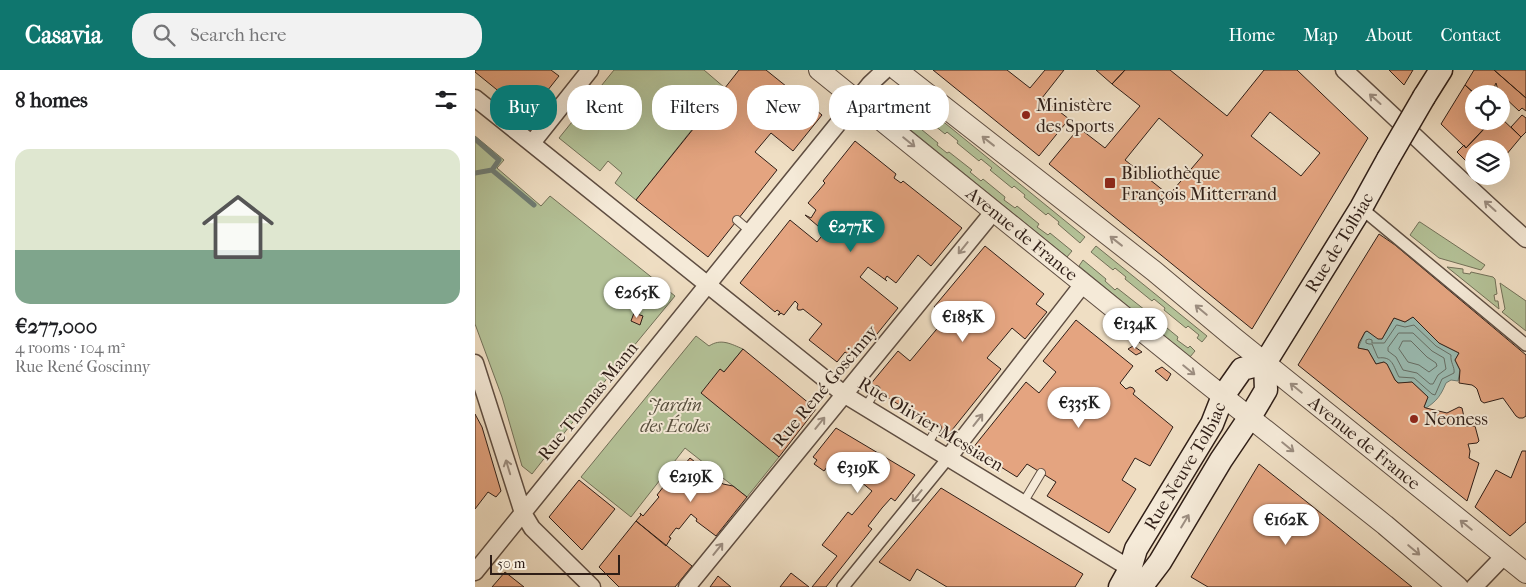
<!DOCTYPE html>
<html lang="en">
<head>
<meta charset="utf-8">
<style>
  :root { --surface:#fff; --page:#f2f2f2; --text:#202124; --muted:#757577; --line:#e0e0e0; --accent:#0f766e }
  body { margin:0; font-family:"IM FELL French Canon",serif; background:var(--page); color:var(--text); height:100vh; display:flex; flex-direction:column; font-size:19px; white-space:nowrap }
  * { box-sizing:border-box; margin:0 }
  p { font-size:16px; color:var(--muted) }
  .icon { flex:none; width:28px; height:28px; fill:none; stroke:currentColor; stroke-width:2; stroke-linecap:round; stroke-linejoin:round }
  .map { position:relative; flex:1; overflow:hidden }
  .panel { display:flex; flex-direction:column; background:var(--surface); width:475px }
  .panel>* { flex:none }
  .hud { position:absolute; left:15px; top:15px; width:475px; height:45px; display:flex; gap:10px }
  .fabs { position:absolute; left:990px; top:15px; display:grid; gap:10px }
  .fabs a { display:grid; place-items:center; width:45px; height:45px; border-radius:50%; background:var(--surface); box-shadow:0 5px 20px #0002; font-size:25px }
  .scale { position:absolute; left:15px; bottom:12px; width:130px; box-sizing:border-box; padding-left:5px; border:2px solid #2f1e17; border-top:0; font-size:14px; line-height:18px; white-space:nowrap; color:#2f1e17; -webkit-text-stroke:4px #f5ead8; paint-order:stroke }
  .price { position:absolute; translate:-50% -42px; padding:0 11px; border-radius:18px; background:#fff; color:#222; font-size:16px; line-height:32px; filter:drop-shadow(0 1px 2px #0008) }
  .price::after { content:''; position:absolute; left:50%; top:30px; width:15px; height:11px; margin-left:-8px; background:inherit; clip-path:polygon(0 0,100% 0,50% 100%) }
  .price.selected { background:var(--accent); color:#fff }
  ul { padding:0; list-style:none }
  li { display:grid; align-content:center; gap:10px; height:265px; padding:0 15px }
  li+li { border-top:1px solid var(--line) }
  li span { display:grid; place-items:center; height:155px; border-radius:15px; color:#555 }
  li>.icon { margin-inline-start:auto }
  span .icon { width:90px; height:90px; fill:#fffc; stroke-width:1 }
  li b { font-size:21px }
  h2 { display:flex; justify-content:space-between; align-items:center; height:60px; padding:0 15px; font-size:21px }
  .pill { padding:0 18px; border-radius:20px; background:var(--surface); box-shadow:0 5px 20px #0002; font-size:18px; line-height:45px }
  .pill.selected { background:var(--accent); color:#fff }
  header { display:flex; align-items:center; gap:30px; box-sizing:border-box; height:70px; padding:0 25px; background:var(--accent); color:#fff }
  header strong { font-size:24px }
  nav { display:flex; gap:28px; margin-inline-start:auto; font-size:18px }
  .search { width:350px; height:45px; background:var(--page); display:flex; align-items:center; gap:12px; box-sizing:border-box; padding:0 18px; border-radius:20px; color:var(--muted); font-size:19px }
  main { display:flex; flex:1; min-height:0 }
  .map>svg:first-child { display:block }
</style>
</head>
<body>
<header>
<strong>Casavia</strong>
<div class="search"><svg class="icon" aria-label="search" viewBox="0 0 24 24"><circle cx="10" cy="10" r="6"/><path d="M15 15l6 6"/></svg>Search here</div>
<nav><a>Home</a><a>Map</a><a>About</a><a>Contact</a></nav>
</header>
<main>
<section class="panel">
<h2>8 homes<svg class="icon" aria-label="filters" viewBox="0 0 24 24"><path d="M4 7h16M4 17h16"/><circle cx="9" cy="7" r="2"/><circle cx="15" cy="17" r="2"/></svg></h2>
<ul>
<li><span style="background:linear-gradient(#dfe7d0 65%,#7fa58c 0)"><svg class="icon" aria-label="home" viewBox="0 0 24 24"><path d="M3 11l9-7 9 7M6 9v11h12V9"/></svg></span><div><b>€277,000</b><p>4 rooms · 104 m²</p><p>Rue René Goscinny</p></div></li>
</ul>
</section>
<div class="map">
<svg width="1051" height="517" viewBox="0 0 1051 517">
  <rect width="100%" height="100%" fill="#efdec3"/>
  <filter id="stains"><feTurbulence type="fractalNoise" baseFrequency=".004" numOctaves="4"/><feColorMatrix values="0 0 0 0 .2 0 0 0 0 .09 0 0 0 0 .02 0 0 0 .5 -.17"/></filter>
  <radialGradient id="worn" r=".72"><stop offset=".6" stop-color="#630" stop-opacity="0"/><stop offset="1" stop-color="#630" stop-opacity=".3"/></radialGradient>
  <path fill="#b4c298" stroke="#727058" d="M139,0H229L250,18L161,130L140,113L147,103L133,91L125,101L84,68Z
    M433,23L610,167L605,173L583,154L584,152L573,143L571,145L549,127L550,125L539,116L537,118L515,100L517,98L506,89L504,91L482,73L483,71L472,62L470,64L448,46L449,44L441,37L439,39L428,30Z
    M421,38L432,48L431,50L439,57L441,55L463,73L462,75L472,83L474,82L497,100L495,102L506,111L508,109L530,127L529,130L540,138L542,136L564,154L562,157L573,165L575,163L597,181L592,187L416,44Z
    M0,66L29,90L22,98L66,136L75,126L200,226L134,306L57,404L47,396L27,327L0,254Z
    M944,152H945L1010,195L1006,200L964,188L935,165Z
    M621,176L732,266L727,272L722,268L724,265L713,256L711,258L689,240L690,238L679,229L677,231L650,209L651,207L640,198L638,200L616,182Z
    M608,190L631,209L630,211L640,220L642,218L670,240L668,243L679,251L681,249L703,267L702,270L713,278L715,276L720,281L715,287L604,196Z
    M972,197L988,199V203L995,204L996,202L1018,207L1020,209L1022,224L1019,225L1020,231H1023L1024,239Z
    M1025,213L1051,231V261L1027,242L1030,239Z
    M221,266L234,276C246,268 256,274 268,279L249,302L245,299L304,387L272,427L210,378L156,447L106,407Z"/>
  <path fill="#9abcb3" stroke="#6f7d75" d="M938,247L964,273L984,283L980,290L985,300L983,311L976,310L971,313C966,325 962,331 951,338L949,337L953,327L937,312C933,312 927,314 924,313C918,311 915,296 909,292L901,294L893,280L883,278L890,262L892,261L907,269L919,248L930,252Z"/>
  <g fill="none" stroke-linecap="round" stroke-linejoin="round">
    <path stroke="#646d65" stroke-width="1" d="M922,255L930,257L939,255L961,276L976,285C975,292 980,297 979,303L967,309L960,325L957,324L939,308L924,307C918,296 918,286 903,288L897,274H894L891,273V270L894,269L897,270V273H909Z
      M924,263H938L957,281L969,288L971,299L963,305L958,314H955L942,303L928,300L921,287L913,281V278Z
      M928,271H936L952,287L961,293L962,296L954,302L944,295L933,292L924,279Z"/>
    <path stroke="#6f7d75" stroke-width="5" d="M0,69L24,90L17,100
      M0,103L17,100L59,135"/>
  </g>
  <path fill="#e4a480" stroke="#2f1e17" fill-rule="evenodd" d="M0,0H76L84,6L53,45L0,2Z
    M264,0H291L347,45L318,81L296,63L280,82L302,100L233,187L161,130L231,43L241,52L257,32L246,23Z
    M458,0H532L555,18L570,0H589L567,28L594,49L564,86Z
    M621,0H650L637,14Z
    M650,0H695L752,46L789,0H822L893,68L777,259L574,94L604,58L630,78L665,36L637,14ZM795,42L845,83L826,106L776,66ZM684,48L728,85L694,125L650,90Z
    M914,0H938L929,15Z
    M999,0H1019L1051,28V41L1047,38L1044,41L1026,24H1025L1026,22L1023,20L1021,13L1020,15V21L1018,24H1000L990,15Z
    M1019,0H1051V28Z
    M990,15L1000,24H999V51H1005L1011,57L991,78L966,54Z
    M1047,45L1051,48V62L1046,67L1036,57Z
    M1026,48L1046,67L1026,91V79H999V99L982,82L989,75L991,78L1016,51H1026Z
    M380,71L421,104L419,108L426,113L428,111L487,158L456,196L443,185L421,213L412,206L410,209L412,211L393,197L385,207L423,238L381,290L370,282L362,292L334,270L347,254L328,239L326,240H323L322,238L323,234L320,231L309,245L306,243L304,245H303L305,242L302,240L300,242L265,213L315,150L342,172L350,162L330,145L336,148L341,140L333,133L350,113L348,111Z
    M904,164L920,175L1051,285V346L1048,348H1044L1041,346L1028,328L1009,333L1006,331L1002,319L1000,317L997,315L984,313L985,300L980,290L984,283L964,273L938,247L930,252L919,248L907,269H903L892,261L890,262L884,273L883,278L893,280L901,294L909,292L912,294L920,310L923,313L937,312L953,327L949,337L951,338L972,343L984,337L987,338L991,356H1000L1004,371L1002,373L993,374L995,381L994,388L1004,393L992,431L823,295Z
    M510,176L569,224L561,234L572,242L550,269L537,258L512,288L526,299L473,365L394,316L423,281L435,291L466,254L471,247L459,237Z
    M159,243L168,246L165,255L156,251Z
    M601,250L658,296L645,313L651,319L655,317L658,318L660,321L658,324L698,357L675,396L660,388L647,410L661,419L634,463L572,426L581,412L552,394L542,407L497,379L551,312L564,323L581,302L568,291Z
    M658,276L660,277L667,282L661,285L653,279Z
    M268,279L341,339L304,387L226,323L245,299L249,302Z
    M687,297L696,304L692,311L680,301Z
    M0,344L7,357L26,421L21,427L13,422L0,439Z
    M361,358L440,405L420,431L416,428L407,438L393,456L397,459L351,517H337L362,486L347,475L373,442L377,445L397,421L358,389L349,401L339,394L342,390L338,387Z
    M1047,381H1051V452L1035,466L1000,437L1021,400L1036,408Z
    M215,388L248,414L258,416L272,427L241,466L221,451L222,449L216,444L204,459L201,458L194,467L196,468L191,476L161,451L166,445L165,443L168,446L184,427L182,425L202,399L204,401Z
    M784,394L837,436L937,517H733L716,507Z
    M104,410L140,439L107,480L74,447Z
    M466,418L608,504L600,517H472L442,499L435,511L404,492Z
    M161,451L217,496L200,517H144L124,497Z
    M30,502L49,517H17Z
    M316,503L334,517H305Z
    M243,506L256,517H235Z"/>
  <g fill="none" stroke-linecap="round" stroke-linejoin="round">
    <defs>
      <path id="service" d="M262,150L276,162
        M390,338L401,320
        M452,375L462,358
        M548,433L566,403"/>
      <path id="pedestrian" d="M886,138L1051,275
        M368,517L473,388"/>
      <path id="minor" d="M869,0C930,56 989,114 1051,169
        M0,28L370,325L646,493L662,504
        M57,73L115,0
        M0,293L48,443L57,458L117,517
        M473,388L608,214
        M0,502L395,14L410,0
        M212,517L519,141
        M999,517L1029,486"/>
      <g id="tertiary">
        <path id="s1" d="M344,0L730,312L910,455L983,517"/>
        <path id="s2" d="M422,0L679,201L758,267L1051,503"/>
      </g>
      <g id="secondary">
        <path d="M949,27L966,0"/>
        <path id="s3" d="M645,517L655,499L661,479L737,354L748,326L767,299L790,293"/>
        <path id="s4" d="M666,517L685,492L746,390L775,347L791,320L790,293L886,138L913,89"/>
      </g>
    </defs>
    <use href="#service" stroke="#5f4e42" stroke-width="10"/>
    <use href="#pedestrian" stroke="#5f4e42" stroke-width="14"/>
    <use href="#minor" stroke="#5f4e42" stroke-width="19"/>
    <use href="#tertiary" stroke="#5f4e42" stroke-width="22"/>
    <use href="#secondary" stroke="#2f1e17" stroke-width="25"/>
    <use href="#service" stroke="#f5ead8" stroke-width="8"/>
    <use href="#pedestrian" stroke="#f5ead8" stroke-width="11"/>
    <use href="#minor" stroke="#f5ead8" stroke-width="16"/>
    <use href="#tertiary" stroke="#f5ead8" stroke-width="20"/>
    <use href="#secondary" stroke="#f5ead8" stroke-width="22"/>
    <defs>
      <path id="secondary-bridge" d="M913,89L949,27"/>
    </defs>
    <use href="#secondary-bridge" stroke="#2f1e17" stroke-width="25" stroke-linecap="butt"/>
    <use href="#secondary-bridge" stroke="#f5ead8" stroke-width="22"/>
  </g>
  <defs><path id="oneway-shaft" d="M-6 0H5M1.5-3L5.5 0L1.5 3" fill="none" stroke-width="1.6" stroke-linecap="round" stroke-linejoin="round" transform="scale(1.25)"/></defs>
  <g stroke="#9c8e81">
    <use href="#oneway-shaft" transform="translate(900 29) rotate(-138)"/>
    <use href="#oneway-shaft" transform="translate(513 71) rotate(-142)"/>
    <use href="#oneway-shaft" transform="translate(434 72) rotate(39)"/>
    <use href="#oneway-shaft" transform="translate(1015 136) rotate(-138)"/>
    <use href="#oneway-shaft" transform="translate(641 171) rotate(-142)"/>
    <use href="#oneway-shaft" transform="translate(488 178) rotate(129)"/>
    <use href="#oneway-shaft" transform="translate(726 240) rotate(-140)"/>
    <use href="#oneway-shaft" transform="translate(714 300) rotate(39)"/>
    <use href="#oneway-shaft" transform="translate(821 318) rotate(-141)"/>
    <use href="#oneway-shaft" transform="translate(503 350) rotate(-52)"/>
    <use href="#oneway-shaft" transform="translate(345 353) rotate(-51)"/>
    <use href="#oneway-shaft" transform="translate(813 377) rotate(39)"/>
    <use href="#oneway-shaft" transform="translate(33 397) rotate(-107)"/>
    <use href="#oneway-shaft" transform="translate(442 426) rotate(129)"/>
    <use href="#oneway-shaft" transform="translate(710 451) rotate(-59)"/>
    <use href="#oneway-shaft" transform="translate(991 455) rotate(-141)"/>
    <use href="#oneway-shaft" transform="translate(243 479) rotate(-51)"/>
    <use href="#oneway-shaft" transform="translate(939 480) rotate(40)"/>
  </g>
  <g fill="#8f2418" stroke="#f5ead8" stroke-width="2">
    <circle cx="551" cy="45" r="5"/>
    <rect x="629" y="107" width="12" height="12" rx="2.5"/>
    <circle cx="939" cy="349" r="5"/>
  </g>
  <g text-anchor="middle" stroke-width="4" stroke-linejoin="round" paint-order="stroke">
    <g font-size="18" fill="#2f1e17" stroke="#f5ead8" text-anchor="start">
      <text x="561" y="41">Ministère<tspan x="561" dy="21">des Sports</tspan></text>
      <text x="646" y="109">Bibliothèque<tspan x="646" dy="21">François Mitterrand</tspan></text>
      <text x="949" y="355">Neoness</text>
    </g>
    <g font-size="18" fill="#2f1e17" stroke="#f5ead8">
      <text dy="6" stroke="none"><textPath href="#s1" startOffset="261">Avenue de France</textPath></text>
      <text dy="6" stroke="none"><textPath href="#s4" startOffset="402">Rue de Tolbiac</textPath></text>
      <text transform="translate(350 316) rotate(-50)" y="6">Rue René Goscinny</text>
      <text transform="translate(113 331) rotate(-51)" y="6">Rue Thomas Mann</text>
      <text transform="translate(456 354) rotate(31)" y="6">Rue Olivier Messiaen</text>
      <text dy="6" stroke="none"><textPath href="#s2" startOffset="598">Avenue de France</textPath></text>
      <text dy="6" stroke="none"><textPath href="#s3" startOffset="138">Rue Neuve Tolbiac</textPath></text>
    </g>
    <g font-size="18" font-style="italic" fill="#574f3e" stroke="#f5ead8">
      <text x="200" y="341">Jardin<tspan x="200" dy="21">des Écoles</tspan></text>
    </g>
  </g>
  <rect width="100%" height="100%" filter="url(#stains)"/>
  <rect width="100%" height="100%" fill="url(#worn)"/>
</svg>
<div class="fabs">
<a><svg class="icon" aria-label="locate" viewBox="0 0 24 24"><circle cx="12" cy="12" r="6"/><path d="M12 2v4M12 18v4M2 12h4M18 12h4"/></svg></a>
<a><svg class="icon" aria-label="layers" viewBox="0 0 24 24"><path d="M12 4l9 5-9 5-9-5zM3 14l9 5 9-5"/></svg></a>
</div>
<div class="scale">50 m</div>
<b class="price selected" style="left:376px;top:183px">€277K</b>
<b class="price" style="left:162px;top:249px">€265K</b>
<b class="price" style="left:488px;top:273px">€185K</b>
<b class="price" style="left:660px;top:280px">€134K</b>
<b class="price" style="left:604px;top:359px">€335K</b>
<b class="price" style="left:383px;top:424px">€319K</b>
<b class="price" style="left:216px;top:433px">€219K</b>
<b class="price" style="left:811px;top:476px">€162K</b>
<div class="hud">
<a class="pill selected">Buy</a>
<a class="pill">Rent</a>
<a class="pill">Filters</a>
<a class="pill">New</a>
<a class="pill">Apartment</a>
</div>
</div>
</main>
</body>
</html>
